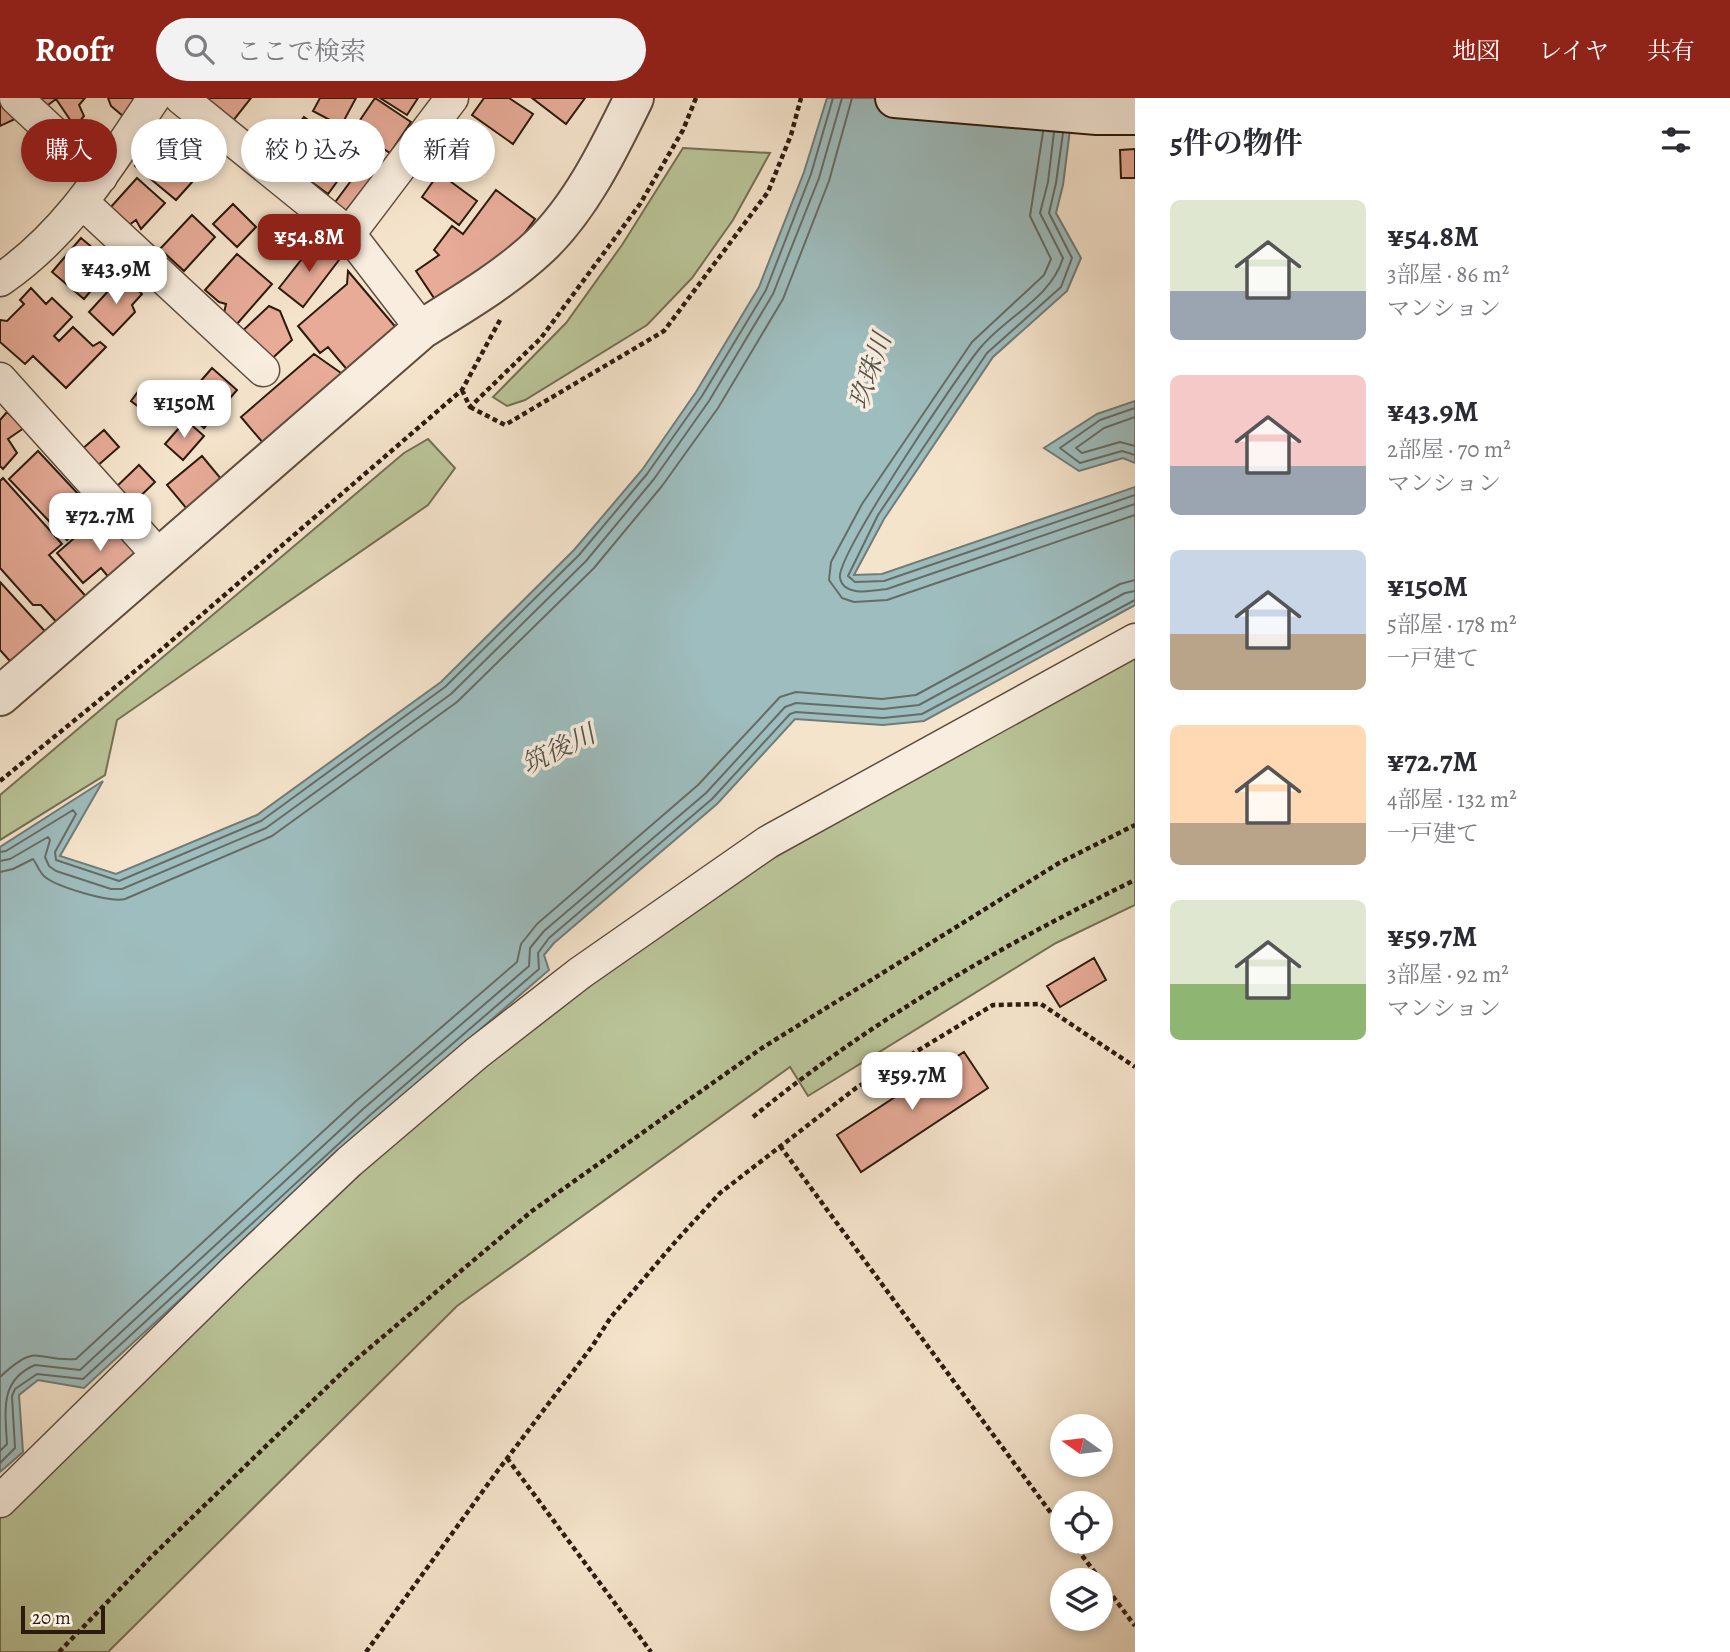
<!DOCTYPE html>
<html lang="ja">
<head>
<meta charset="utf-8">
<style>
  :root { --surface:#fff; --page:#f2f2f3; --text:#2b2b33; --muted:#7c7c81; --accent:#8f2418 }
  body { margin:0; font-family:Alegreya,"Noto Serif JP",serif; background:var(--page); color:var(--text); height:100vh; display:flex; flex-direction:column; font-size:26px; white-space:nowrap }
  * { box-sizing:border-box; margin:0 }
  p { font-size:23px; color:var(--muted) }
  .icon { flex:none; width:38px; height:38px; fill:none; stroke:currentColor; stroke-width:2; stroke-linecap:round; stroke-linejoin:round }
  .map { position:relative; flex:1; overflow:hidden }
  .details { display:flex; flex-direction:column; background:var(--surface); width:595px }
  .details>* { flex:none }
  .banner { position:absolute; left:21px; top:21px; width:665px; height:63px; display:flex; gap:14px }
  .needle { width:46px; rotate:284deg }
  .controls { position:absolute; left:1050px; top:1316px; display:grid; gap:14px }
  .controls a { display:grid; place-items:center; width:63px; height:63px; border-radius:50%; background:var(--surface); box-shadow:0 4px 10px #0003; font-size:35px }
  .scale { position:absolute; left:21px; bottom:18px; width:84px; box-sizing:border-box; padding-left:7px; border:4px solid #2d1b0e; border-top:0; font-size:19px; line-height:24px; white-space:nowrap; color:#2d1b0e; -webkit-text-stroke:5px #f8edde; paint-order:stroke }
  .price { position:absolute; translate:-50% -60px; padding:0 16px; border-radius:14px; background:#fff; color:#222; font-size:23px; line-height:46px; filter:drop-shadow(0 2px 4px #0008) }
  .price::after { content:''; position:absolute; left:50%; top:42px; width:21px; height:16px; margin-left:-10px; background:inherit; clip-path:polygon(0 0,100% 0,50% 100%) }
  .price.current { background:var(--accent); color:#fff }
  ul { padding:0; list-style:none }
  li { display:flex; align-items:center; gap:21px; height:175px; padding:0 35px }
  li span { display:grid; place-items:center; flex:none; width:196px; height:140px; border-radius:10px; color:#555 }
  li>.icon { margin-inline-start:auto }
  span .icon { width:84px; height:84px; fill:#fffc; stroke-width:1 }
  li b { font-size:30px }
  h2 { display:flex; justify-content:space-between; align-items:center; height:84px; padding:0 35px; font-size:30px }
  .tag { padding:0 24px; border-radius:32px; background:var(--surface); box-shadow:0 4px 10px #0003; font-size:24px; line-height:63px }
  .tag.current { background:var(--accent); color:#fff }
  header { display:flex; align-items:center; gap:42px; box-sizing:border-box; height:98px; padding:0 35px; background:var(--accent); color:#fff }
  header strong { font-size:33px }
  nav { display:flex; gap:38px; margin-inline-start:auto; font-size:24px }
  .search { width:490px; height:63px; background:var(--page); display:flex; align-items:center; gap:18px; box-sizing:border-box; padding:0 24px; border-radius:38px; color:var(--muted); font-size:26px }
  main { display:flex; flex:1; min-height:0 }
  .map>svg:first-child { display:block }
</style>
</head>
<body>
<header>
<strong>Roofr</strong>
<div class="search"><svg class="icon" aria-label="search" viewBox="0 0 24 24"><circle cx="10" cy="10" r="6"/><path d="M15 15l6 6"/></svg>ここで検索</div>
<nav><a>地図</a><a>レイヤ</a><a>共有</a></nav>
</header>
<main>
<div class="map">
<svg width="1135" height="1554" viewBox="0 0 1135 1554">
  <rect width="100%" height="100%" fill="#f5e4cc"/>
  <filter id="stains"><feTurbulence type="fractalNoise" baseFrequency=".00286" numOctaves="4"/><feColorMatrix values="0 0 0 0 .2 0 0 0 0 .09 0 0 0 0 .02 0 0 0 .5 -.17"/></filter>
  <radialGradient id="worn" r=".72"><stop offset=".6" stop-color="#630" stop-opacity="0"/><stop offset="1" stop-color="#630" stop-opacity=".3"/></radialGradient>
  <path fill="#bac599" stroke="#747054" stroke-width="2" d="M683,50L770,55L733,122L692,180L647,227L525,302L507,308L493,299L566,225L622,147Z
    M428,341L455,370L428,407L117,622L105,677L0,742V697L404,355Z
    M1135,558V807L1056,845L808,998L790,969L457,1208L108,1554H0V1415L298,1129L516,941L747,775Z"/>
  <path fill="#9ebdbe" stroke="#717c78" stroke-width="2" d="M827,0H1074L1063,87L1056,115L1081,160L1067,193L993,259L884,421L854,477L882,476L1135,389V507L924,623L883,627L795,621L717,706L554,845L544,857L549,872L374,1023L84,1290L38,1282L19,1297L23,1354L0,1374V749L103,683L60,758L116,776L257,717L441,584L574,452L642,372L696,294L759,189L804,74Z
    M1135,303V365L1123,360L1079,373L1044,350L1097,316Z"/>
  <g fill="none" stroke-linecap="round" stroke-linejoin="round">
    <path stroke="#666c66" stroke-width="2" d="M1043,34L1030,118L1051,161L1044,177L972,244L862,406L831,464L829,482L842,500L854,504L887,502L1135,417
      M1054,34L1048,84L1040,115L1063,160C1051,200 1007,218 981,249C960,273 835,460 840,480C844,499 872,493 887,491L1135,406
      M1063,35L1056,85L1049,115L1072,160L1061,189L987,255L878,417L848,478L855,484L884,483L1135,397
      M1135,310L1100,322L1060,350L1080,365L1122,353L1135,357
      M1135,319L1104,330L1076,350L1082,355L1120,344L1135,348
      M0,754L6,753L73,712L76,716L55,754L56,762L119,783L261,723L445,589L579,457L647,376L702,298L766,192L811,76L833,0
      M0,763L10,761L48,739L50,742L45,759L49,768L56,773L111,791H122L266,730L451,596L586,463L654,381L709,303L773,196L819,80L842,0
      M0,774L13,771L33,761C37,766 39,774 45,779C58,789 110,805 125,801L272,738L457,604L594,470L662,388L718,310L783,201L829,83L852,0
      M0,1279C38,1243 36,1264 76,1261L356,1003L517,864L521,846L537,826L698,687L780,599L796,594L882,601L916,597L1120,486L1135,482
      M0,1353L7,1346C5,1311 0,1282 35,1267L80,1272L363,1011L529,868L530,850L544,833L706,695L785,609L796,605L883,611L919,607L1125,495L1135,493
      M0,1365L15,1350L12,1298L15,1291L37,1276L83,1281L369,1018L539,871L538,855L549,840L712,701L790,616L796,614L883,620L922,616L1135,502"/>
  </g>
  <path fill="#e7ab98" stroke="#2d1b0e" stroke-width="2" d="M0,0H4L15,21L0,28Z
    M38,0H85L79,7L84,18L75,29L56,1L44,10Z
    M108,0H140L130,24L111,8Z
    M202,0H251L232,24Z
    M320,0H356L341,28L313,13Z
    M375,0L411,24L390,55L354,31Z
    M380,0H418L407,17Z
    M484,0H509L533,16L513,46L472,17Z
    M532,0H585L566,26Z
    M304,19L321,31L314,41L349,67L328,96L270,53L276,45H285Z
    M163,35L185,54L201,59L209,50L219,58L207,73L195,62L185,74L194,82L176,102L135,68Z
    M1135,51V80H1121L1120,52Z
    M368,60L380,69L344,115L333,107Z
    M439,75L477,103L459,127L422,99Z
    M137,80L165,105L141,131L136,122L129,127L110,110Z
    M496,92L535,121L507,159L438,206L416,173L439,157L434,152L452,128L463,136Z
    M233,106L256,129L237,149L213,126Z
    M192,117L215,139L184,173L160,151Z
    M81,140L100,156L86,172L99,183L84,201L52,174Z
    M316,143L339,162L303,209L279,190Z
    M237,156L272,186L237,226L224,215L226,206L219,204L205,192Z
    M348,173L404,239L355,281L328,249L320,255L298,228L347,186Z
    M122,178L142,196L132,207L135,214L113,237L89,214Z
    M31,190L46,206L52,200L72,219L54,238L59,243L73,229L93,248L100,244L106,249L66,290L33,258L25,266L0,244V222L7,223L24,206L20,202Z
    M269,208L280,213L292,242L263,269L235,240Z
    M314,256L351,282L269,352L241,319Z
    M212,270L237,292L204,330L179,308Z
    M143,287L165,303L153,320L131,303Z
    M7,314L24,330L8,341L17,355L3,371L0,368V322Z
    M186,322L204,338L183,362L165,346Z
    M104,332L119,349L96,369L81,352Z
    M38,353L95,414L67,442L9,381Z
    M202,358L227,388L192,417L167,387Z
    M139,367L155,384L128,410L112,393Z
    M3,380L62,446L49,457L90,503L61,529L41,507H33L0,470V383Z
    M102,416L142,463L115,487L101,470L83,485L57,455Z
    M0,484L52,541L18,572L0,552Z
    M1094,860L1106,882L1060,909L1047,888Z
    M964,954L988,990L861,1074L837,1037Z"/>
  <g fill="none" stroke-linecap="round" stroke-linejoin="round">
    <defs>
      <path id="minor" d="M16,0L101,79
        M181,0L349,136L422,231
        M83,105L263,272
        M349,136L452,0
        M0,182C69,135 108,68 154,0
        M0,281L160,459
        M0,1403L233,1174L349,1064L477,955L580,875L768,744L1135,542"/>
      <path id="tertiary" d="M0,598L422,231C462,206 505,181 540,148C581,109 609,51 634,0"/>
      <path id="secondary" d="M895,0L1097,17H1135"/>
    </defs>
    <use href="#minor" stroke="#5f4d3e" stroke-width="35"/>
    <use href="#tertiary" stroke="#5f4d3e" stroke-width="42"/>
    <use href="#secondary" stroke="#2d1b0e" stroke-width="42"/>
    <path stroke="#2d1b0e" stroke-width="4.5" stroke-dasharray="5 3.5" stroke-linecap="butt" d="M462,292L470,309L541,240L640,106L683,32L696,0
      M470,309L505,327L664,233L768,94L791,37L801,0
      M0,683L162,551L462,292L500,222
      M753,1019C869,924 1000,848 1135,782
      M780,1048L1062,1430
      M507,1360L651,1554
      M1072,1444L1135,1528
      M59,1554L149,1461L353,1264L532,1113L762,950L1059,765L1135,727
      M366,1554L496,1375L593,1247L611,1219L676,1143L720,1095L856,990L993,907L1041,906L1135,969"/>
    <use href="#minor" stroke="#f8edde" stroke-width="32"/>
    <use href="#tertiary" stroke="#f8edde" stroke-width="38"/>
    <use href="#secondary" stroke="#f8edde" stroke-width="38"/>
  </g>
  <g text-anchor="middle" stroke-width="7" stroke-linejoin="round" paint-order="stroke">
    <g font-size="26" font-style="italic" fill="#55544c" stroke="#f8edde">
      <text transform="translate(870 273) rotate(-71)" y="9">玖珠川</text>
      <text transform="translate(558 651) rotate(-26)" y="9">筑後川</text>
    </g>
  </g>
  <rect width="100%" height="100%" filter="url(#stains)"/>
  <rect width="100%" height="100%" fill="url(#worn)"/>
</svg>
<div class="controls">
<a><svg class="needle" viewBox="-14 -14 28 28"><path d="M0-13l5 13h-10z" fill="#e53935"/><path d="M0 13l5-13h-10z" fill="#7c7c81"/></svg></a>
<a><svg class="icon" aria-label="locate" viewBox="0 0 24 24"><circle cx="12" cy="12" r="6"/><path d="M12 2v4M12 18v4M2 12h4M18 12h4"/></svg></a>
<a><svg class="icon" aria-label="layers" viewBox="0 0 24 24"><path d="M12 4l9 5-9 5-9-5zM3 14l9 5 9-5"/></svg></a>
</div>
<div class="scale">20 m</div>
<b class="price current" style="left:309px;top:176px">¥54.8M</b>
<b class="price" style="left:116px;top:208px">¥43.9M</b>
<b class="price" style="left:184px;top:342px">¥150M</b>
<b class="price" style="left:100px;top:455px">¥72.7M</b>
<b class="price" style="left:912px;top:1014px">¥59.7M</b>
<div class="banner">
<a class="tag current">購入</a>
<a class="tag">賃貸</a>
<a class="tag">絞り込み</a>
<a class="tag">新着</a>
</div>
</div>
<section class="details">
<h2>5件の物件<svg class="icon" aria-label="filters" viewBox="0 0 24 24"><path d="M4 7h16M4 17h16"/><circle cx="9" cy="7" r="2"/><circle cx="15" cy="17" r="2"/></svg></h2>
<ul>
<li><span style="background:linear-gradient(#dfe7d0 65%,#9aa5b1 0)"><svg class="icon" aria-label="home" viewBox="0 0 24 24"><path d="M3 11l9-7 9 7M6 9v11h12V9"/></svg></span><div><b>¥54.8M</b><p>3部屋 · 86 m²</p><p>マンション</p></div></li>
<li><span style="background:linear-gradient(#f6c9c9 65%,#9aa5b1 0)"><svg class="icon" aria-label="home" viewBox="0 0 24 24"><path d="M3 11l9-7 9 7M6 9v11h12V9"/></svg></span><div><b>¥43.9M</b><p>2部屋 · 70 m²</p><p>マンション</p></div></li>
<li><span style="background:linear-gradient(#c9d6e8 60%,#b9a48a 0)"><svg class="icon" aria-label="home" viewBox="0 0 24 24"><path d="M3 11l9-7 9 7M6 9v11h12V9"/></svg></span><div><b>¥150M</b><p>5部屋 · 178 m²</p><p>一戸建て</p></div></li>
<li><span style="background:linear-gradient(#ffd9b3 70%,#b9a48a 0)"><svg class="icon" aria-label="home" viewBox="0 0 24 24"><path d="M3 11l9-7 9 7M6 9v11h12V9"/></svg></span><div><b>¥72.7M</b><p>4部屋 · 132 m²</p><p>一戸建て</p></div></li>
<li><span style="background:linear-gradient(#dfe7d0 60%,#8fb573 0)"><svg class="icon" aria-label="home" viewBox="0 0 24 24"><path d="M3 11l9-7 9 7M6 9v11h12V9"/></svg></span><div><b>¥59.7M</b><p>3部屋 · 92 m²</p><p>マンション</p></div></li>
</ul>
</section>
</main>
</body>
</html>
